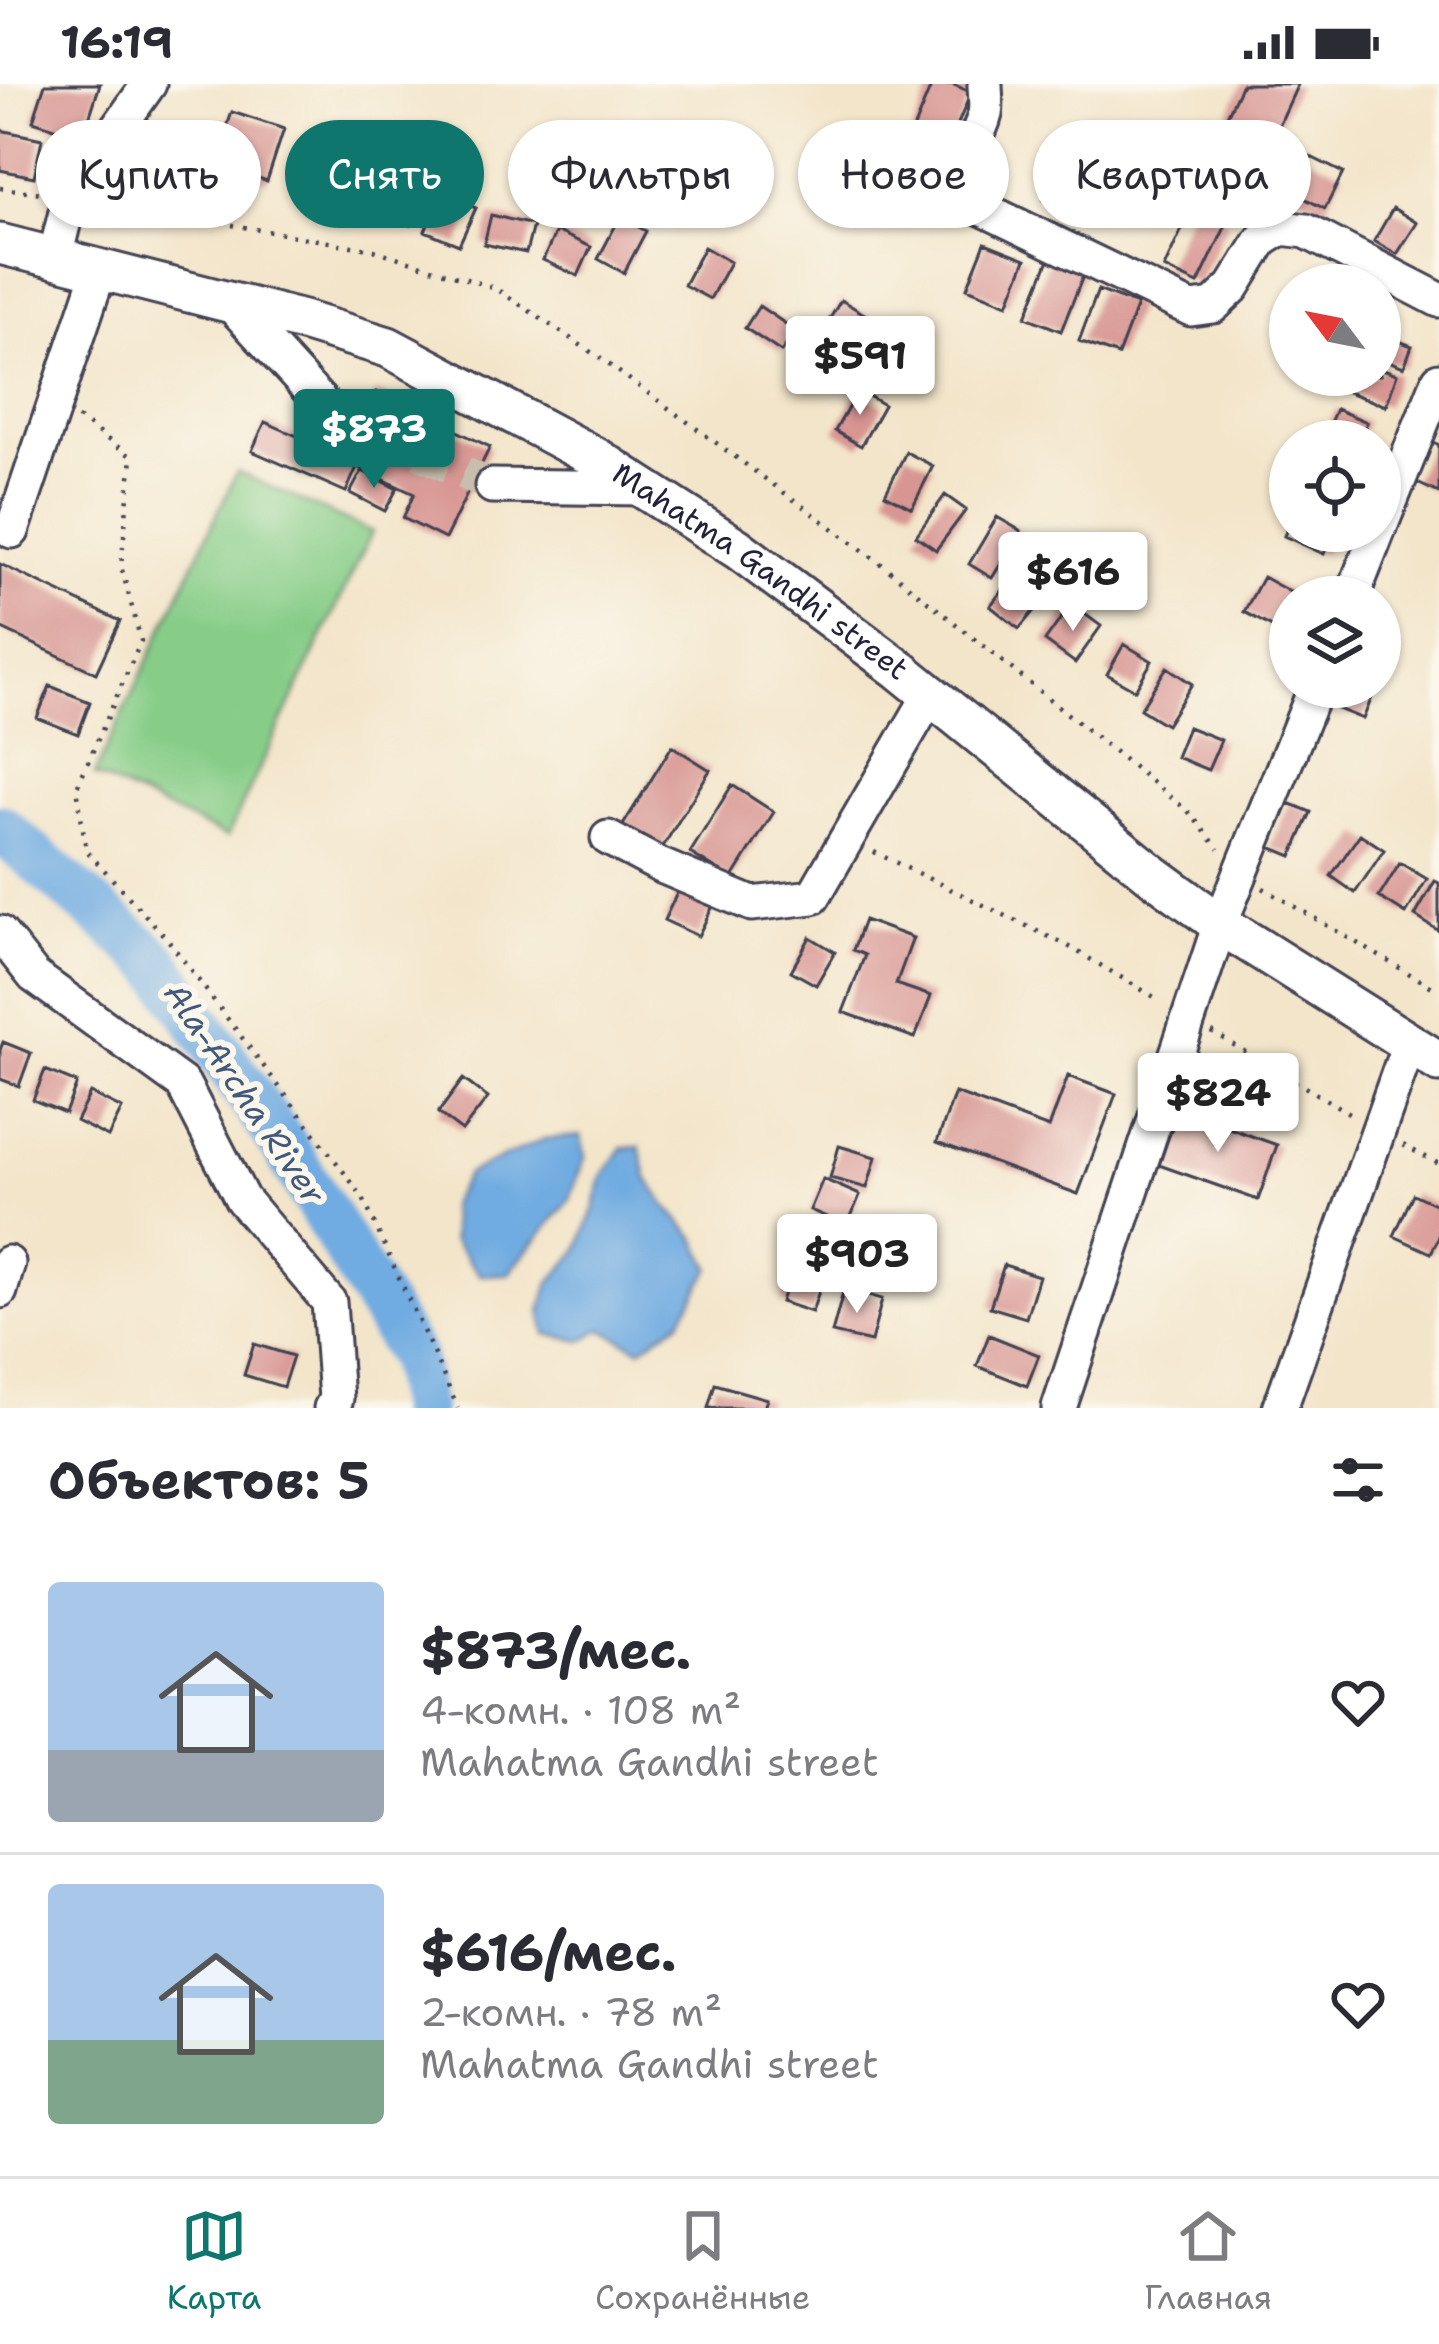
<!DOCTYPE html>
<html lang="ru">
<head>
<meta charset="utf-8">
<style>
  :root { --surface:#fff; --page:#f7f7f7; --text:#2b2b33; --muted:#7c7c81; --line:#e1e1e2; --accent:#0f766e }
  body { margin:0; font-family:"Shantell Sans",sans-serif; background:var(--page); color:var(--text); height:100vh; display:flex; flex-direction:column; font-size:45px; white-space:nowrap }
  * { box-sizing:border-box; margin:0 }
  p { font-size:39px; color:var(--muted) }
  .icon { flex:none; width:66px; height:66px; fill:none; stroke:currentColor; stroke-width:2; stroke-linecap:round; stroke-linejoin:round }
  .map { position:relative; height:1324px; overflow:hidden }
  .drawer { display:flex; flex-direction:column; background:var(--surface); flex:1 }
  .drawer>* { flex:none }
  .top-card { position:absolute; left:36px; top:36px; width:1368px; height:108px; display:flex; gap:24px }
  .needle { width:78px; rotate:302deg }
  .buttons { position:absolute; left:1269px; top:180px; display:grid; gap:24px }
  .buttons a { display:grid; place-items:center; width:132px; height:132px; border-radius:50%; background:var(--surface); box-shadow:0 3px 9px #0004; font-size:60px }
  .price { position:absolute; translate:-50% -102px; padding:0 27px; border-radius:12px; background:#fff; color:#222; font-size:39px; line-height:78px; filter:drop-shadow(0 3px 6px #0008) }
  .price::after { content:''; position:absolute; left:50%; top:72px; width:36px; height:27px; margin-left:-18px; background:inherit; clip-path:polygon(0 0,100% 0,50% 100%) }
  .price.active { background:var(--accent); color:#fff }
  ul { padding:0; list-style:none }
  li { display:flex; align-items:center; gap:36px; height:300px; padding:0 48px }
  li+li { border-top:3px solid var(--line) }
  li span { display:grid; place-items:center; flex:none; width:336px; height:240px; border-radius:12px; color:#555 }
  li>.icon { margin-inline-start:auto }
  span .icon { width:144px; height:144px; fill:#fffc; stroke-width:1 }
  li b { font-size:51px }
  h2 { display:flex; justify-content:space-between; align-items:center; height:144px; padding:0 48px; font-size:51px }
  .pill { padding:0 42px; border-radius:54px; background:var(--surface); box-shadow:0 3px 9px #0004; font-size:42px; line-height:108px }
  .pill.active { background:var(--accent); color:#fff }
  .status { display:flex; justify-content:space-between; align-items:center; height:84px; padding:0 60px; background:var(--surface); direction:ltr }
  .status svg { height:33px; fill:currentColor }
  .dock { display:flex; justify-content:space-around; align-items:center; height:168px; border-top:3px solid var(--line); background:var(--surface); font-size:33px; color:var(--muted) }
  .dock a { display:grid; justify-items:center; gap:6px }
  .dock .active { color:var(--accent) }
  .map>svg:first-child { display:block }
</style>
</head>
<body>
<div class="status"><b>16:19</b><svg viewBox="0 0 49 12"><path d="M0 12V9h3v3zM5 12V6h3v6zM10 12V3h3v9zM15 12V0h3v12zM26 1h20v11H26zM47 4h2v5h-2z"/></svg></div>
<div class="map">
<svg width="1439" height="1324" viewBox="0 0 1439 1324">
  <rect width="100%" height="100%" fill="#fbf7ec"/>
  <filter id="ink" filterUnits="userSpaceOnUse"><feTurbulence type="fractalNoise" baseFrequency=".00833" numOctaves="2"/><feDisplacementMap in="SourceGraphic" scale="24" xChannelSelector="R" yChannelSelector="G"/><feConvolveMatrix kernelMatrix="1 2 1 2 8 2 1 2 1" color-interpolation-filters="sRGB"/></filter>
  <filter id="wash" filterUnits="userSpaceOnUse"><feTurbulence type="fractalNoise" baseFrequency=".004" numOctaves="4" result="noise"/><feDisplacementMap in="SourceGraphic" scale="48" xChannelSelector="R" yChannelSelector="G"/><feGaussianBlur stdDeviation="2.7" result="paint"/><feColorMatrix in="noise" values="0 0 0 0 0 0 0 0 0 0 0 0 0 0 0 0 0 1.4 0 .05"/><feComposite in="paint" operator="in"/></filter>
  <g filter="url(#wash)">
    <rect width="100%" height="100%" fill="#f3e5ca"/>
    <path fill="#87cd88" stroke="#547862" stroke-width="3" d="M237,388L372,448L227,753L94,691Z"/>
    <path fill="#70abe1" stroke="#49668e" stroke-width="3" d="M581,1052L585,1073L569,1117L508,1190L480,1191L453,1157L449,1122L467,1090L544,1055Z
      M640,1063L647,1094L668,1124L695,1153L711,1184L680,1237L640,1265L602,1245L582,1257L546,1250L541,1227L550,1199L578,1167L595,1123L602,1093L622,1064Z"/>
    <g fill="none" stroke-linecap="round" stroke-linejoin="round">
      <path stroke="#70abe1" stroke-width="48" d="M0,744L158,879L282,1058L411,1273L420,1324"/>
    </g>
    <g id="blocks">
      <path fill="#d89693" d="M45,0H100L83,53L33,37Z
        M932,0H952L971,8L920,133L883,118Z
        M1242,0H1298L1259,85L1212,63Z
        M232,28L284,45L267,97L215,79Z
        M0,46L42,55L34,93L0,86Z
        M1071,57L1103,72L1076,131L1044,116Z
        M329,71L367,81L356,124L318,115Z
        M1307,71L1343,89L1325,125L1289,106Z
        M140,78L183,89L178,111L134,100Z
        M388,93L423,105L411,141L376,129Z
        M441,109L476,124L459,161L425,147Z
        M1193,121L1228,137L1198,200L1164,184Z
        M1393,124L1417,139L1397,170L1374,157Z
        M491,131L533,141L526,169L484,160Z
        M620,133L646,147L624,189L598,175Z
        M556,147L591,163L578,192L543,176Z
        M985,159L1026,175L1008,220L967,204Z
        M704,163L730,178L710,215L684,201Z
        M1052,168L1087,182L1061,247L1026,233Z
        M1098,206L1137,221L1118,271L1079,257Z
        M841,216L871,234L847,274L817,256Z
        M759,222L796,247L781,268L745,244Z
        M1380,250L1412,262L1404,283L1380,274Z
        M1380,284L1397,290L1386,322L1348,308L1354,291H1380Z
        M858,306L884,321L861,362L835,347Z
        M376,308L490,363L445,455L403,434L414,410L357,383L346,408L252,367L265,338L345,373Z
        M1336,325L1367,338L1359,357H1322Z
        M1432,357L1439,361V409L1413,397Z
        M906,368L933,382L912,424L885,410Z
        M362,387L397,405L385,427L350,409Z
        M945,411L966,426L936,466L916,452Z
        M997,433L1021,447L992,494L969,480Z
        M1290,438V447H1334L1324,470L1284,452Z
        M0,480L120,537L96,589L0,544Z
        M1020,484L1050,507L1019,545L990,522Z
        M1263,493L1299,513H1290V541L1285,550L1244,528Z
        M1071,520L1101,542L1075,579L1045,557Z
        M1124,560L1152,577L1135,606L1107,590Z
        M1167,583L1192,600L1166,641L1140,625Z
        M50,602L90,618L78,650L37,634Z
        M1335,603H1368L1375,606L1363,635L1328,621Z
        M1188,643L1221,656L1208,686L1176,673Z
        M672,662L710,686L659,769L620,746Z
        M732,701L774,728L732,795L690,769Z
        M1289,719L1311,728L1292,772L1270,763Z
        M1360,750L1384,766L1355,809L1331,792Z
        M1400,779L1427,795L1406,830L1379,813Z
        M1435,797L1439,799V847L1415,832Z
        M679,805L713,822L698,852L664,836Z
        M864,836L913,854L896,900L931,912L915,954L843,928L865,871L853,866Z
        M810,853L835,868L816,901L791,887Z
        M3,958L31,969L19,1002L0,995V966Z
        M45,986L77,999L65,1029L33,1016Z
        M1068,992L1116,1010L1078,1110L937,1058L955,1009L1049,1044Z
        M463,995L488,1014L462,1047L438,1029Z
        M90,1009L122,1025L108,1053L76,1037Z
        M1178,1026L1277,1061L1258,1116L1159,1081Z
        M839,1062L876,1073L867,1104L830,1094Z
        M823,1095L860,1111L847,1142L810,1126Z
        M1413,1110L1439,1122V1153L1431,1169L1394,1152Z
        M795,1173L827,1183L812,1228L781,1218Z
        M1004,1181L1039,1192L1026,1234L990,1223Z
        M844,1205L882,1215L871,1258L832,1249Z
        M989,1251L1039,1271L1027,1302L977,1282Z
        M254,1260L293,1272L283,1303L244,1291Z
        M715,1300L767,1315L764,1324H708Z"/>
    </g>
  </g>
  <g filter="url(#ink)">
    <use href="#blocks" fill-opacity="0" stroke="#413f50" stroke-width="3"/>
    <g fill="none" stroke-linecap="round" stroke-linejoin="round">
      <path stroke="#c9bead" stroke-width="33" stroke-dasharray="33 16" stroke-linecap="butt" d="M330,328L492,402"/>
      <defs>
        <path id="minor" d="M985,0C985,9 987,21 985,30C975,72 941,76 975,121L1191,225L1213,222L1233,203L1262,156L1281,144L1306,147L1439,216
          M55,173L70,112L149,0
          M229,218L330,328
          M492,402L644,404
          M1380,443L1439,296
          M12,447L100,185
          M1352,513L1378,447
          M608,754L659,781L752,820L813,813L930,611
          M0,849L34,892L183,1000L242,1115L329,1218L336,1315L331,1324
          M0,1207L8,1179
          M1059,1324L1220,840L1316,603
          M1280,1324L1409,960"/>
        <g id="major">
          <path id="s1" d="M0,160L303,237L388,263L598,375L738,465L900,586L1153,791L1220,840L1439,978"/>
        </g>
      </defs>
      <use href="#minor" stroke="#413f50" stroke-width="39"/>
      <use href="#major" stroke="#413f50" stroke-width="45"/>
      <path stroke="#413f50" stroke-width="4.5" stroke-dasharray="3 9" stroke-linecap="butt" d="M0,104L43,109
        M102,118L374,166L495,204L600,274L879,478L1188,727L1219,765
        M78,334L132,373L121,482L141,557L77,703L86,766L168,856L362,1112L458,1324
        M874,768L1068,862L1161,917
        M1263,804L1439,907
        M1212,948L1352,1031
        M1403,1061L1439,1080"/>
      <use href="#minor" stroke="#fff" stroke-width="33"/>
      <use href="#major" stroke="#fff" stroke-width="39"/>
    </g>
  </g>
  <g text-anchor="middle" stroke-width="12" stroke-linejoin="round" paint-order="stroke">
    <g font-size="30" fill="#22223b" stroke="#fbf7ec">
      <text dy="10" stroke="none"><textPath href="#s1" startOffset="837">Mahatma Gandhi street</textPath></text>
    </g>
    <g font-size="33" font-style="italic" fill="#41597d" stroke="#fbf7ec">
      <text transform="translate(245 1009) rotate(56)" y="12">Ala-Archa River</text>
    </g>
  </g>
</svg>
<div class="buttons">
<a><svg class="needle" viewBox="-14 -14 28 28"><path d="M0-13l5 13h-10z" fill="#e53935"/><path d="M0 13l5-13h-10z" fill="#7c7c81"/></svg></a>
<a><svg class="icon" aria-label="locate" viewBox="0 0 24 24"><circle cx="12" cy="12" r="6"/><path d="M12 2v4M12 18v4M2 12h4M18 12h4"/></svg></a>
<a><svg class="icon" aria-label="layers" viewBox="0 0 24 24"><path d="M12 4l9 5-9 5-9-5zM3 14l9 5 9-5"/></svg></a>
</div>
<b class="price" style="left:860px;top:334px">$591</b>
<b class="price active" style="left:374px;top:407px">$873</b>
<b class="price" style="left:1073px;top:550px">$616</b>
<b class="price" style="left:1218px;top:1071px">$824</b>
<b class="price" style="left:857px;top:1232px">$903</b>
<div class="top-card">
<a class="pill">Купить</a>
<a class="pill active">Снять</a>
<a class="pill">Фильтры</a>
<a class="pill">Новое</a>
<a class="pill">Квартира</a>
</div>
</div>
<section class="drawer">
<h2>Объектов: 5<svg class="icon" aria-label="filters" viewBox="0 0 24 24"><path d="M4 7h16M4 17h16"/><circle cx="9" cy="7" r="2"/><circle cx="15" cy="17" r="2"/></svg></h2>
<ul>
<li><span style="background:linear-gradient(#a9c7e8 70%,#9aa5b1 0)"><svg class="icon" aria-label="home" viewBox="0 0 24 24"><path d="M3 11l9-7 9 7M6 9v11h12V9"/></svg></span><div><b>$873/мес.</b><p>4-комн. · 108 m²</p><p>Mahatma Gandhi street</p></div><svg class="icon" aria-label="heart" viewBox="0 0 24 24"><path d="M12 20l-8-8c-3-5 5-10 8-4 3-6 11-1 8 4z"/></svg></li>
<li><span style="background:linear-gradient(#a9c7e8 65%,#7fa58c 0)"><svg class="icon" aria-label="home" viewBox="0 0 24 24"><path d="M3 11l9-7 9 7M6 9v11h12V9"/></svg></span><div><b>$616/мес.</b><p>2-комн. · 78 m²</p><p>Mahatma Gandhi street</p></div><svg class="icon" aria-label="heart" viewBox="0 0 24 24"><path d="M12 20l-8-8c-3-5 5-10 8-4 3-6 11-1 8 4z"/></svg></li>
</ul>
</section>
<nav class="dock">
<a class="active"><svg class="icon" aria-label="map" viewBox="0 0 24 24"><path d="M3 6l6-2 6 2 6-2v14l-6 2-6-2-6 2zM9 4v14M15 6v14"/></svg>Карта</a>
<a><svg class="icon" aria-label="saved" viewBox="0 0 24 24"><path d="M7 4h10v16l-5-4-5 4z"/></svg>Сохранённые</a>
<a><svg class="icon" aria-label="home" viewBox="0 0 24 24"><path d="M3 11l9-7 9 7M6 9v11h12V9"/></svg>Главная</a>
</nav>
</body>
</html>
